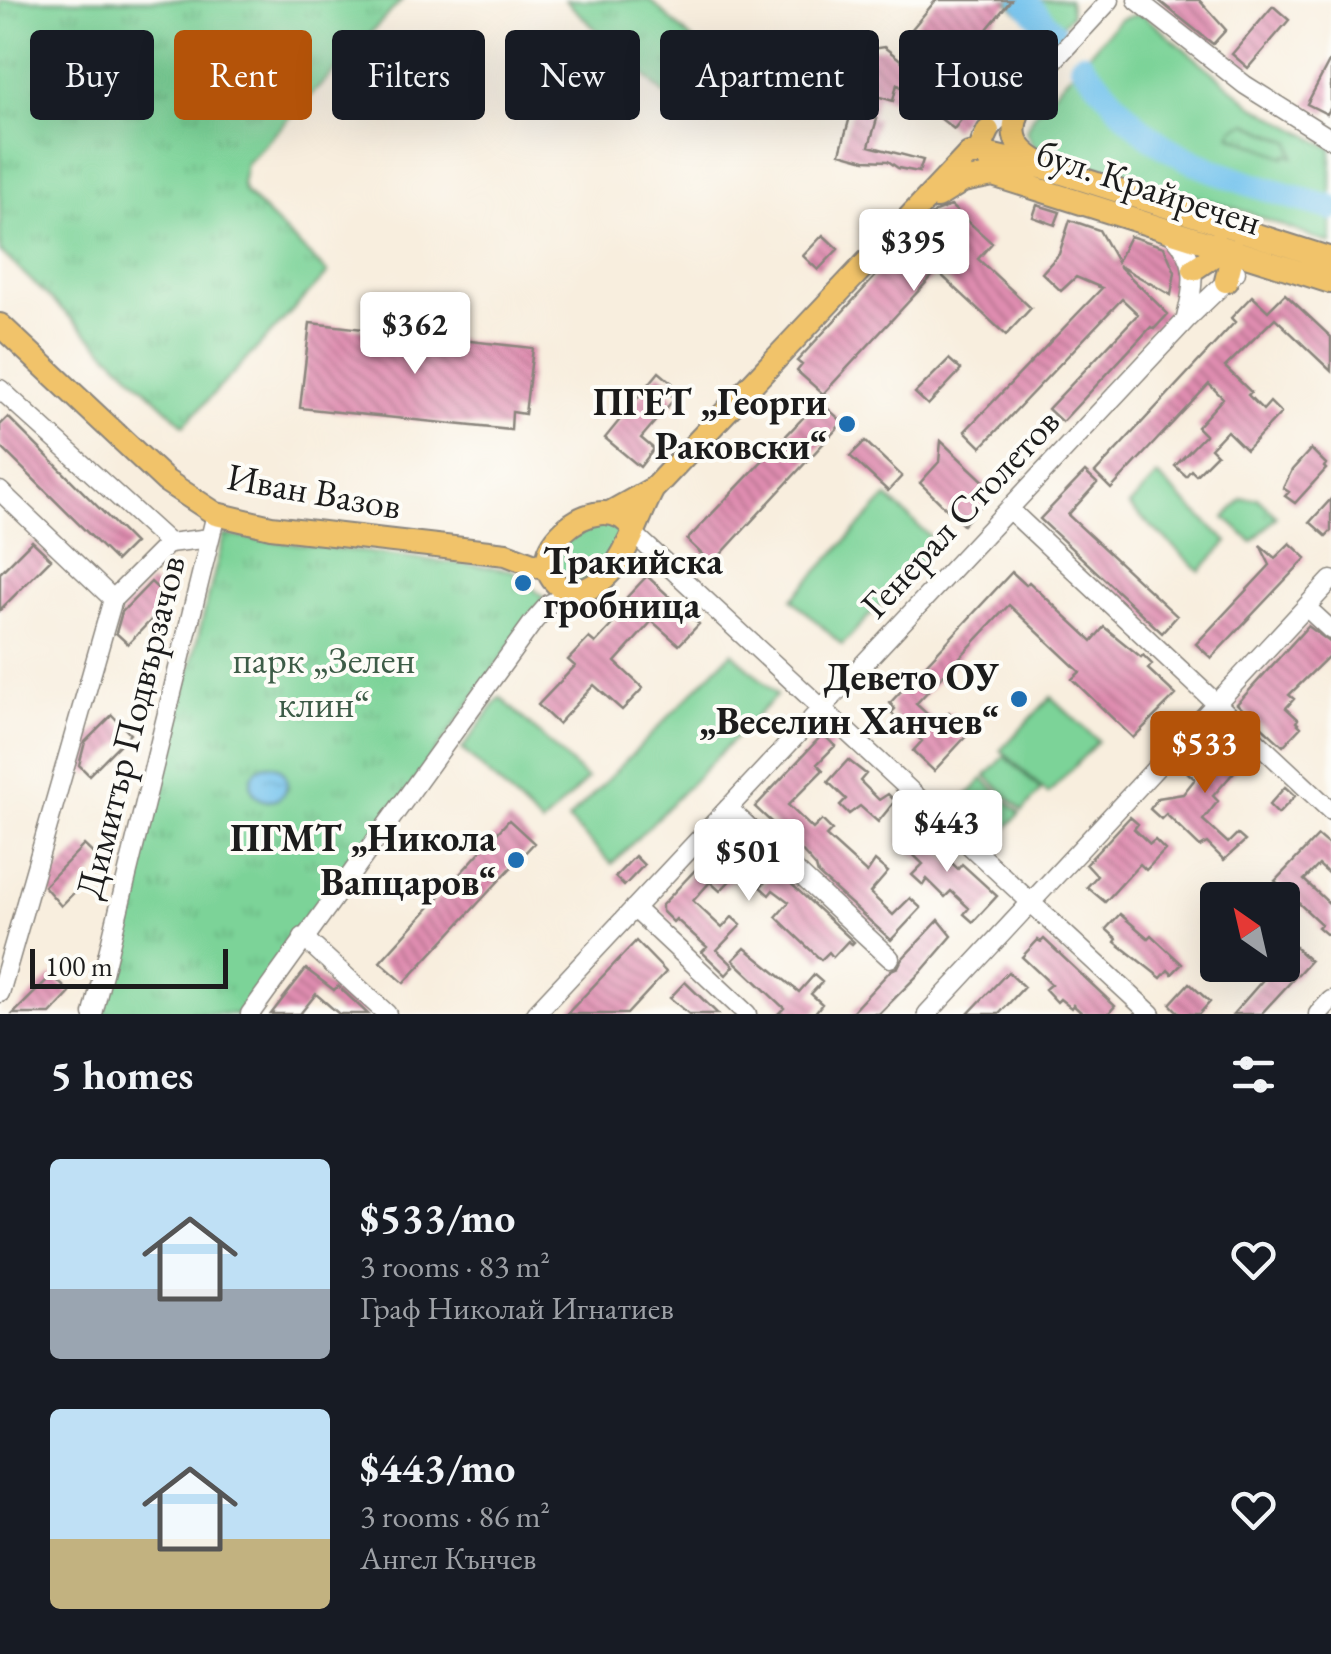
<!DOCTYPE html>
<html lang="en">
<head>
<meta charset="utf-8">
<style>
  :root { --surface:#171b24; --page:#242831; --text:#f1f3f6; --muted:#9ea1a6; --accent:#b45309 }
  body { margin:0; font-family:"EB Garamond",serif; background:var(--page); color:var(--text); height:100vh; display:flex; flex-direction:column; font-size:38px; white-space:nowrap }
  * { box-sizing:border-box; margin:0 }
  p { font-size:32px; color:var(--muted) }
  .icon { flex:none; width:55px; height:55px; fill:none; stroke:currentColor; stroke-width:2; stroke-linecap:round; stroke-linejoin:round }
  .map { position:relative; height:1014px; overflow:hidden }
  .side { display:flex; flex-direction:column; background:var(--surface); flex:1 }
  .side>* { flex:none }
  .top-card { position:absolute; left:30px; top:30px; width:1272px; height:90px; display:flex; gap:20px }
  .needle { width:65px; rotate:326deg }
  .fabs { position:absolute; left:1200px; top:882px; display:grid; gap:20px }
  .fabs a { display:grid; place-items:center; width:100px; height:100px; border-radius:10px; background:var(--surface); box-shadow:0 10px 40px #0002; font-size:50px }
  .scale { position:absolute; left:30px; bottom:25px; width:198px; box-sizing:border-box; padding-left:10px; border:5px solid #1c1c1c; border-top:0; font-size:28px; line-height:35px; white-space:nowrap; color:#1c1c1c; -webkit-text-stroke:8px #fdfcf7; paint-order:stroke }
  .price { position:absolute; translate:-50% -85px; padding:0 22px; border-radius:10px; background:#fff; color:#222; font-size:32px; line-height:65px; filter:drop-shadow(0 2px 5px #0008) }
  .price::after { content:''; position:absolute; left:50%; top:60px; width:30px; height:22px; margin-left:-15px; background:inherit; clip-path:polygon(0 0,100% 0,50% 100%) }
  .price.selected { background:var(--accent); color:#fff }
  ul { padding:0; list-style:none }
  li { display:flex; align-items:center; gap:30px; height:250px; padding:0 50px }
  li span { display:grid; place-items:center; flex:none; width:280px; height:200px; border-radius:10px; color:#555 }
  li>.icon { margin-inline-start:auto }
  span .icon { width:120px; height:120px; fill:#fffc; stroke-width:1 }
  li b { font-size:42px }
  h2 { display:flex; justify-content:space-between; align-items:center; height:120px; padding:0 50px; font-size:42px }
  .pill { padding:0 35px; border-radius:10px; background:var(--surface); box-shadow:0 10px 40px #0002; font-size:35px; line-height:90px }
  .pill.selected { background:var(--accent); color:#fff }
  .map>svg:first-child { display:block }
</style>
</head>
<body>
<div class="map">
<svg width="1331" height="1014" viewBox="0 0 1331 1014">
  <defs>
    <pattern id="park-tufts" width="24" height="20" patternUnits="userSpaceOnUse" patternTransform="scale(2.5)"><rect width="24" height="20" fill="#7bd398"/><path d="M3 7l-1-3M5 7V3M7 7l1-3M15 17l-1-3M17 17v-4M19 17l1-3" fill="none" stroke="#6ab582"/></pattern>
    <pattern id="water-ripples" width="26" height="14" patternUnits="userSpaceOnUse" patternTransform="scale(2.5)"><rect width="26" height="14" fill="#72c2ed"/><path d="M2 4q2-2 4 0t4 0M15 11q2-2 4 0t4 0" fill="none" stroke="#62a6cb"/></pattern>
    <pattern id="building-back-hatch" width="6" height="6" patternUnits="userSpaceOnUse" patternTransform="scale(2.5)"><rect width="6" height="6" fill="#df8db0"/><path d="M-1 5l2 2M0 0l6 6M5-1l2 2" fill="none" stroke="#b4728e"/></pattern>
  </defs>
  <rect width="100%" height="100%" fill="#fdfcf7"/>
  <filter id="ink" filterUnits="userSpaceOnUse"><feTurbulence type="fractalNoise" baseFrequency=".01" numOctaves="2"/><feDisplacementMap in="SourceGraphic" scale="20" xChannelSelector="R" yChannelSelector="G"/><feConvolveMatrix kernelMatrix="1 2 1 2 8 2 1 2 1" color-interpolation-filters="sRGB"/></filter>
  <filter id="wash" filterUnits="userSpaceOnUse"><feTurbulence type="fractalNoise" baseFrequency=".0048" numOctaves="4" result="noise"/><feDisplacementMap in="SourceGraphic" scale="40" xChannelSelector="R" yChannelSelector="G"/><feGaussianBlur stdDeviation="2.25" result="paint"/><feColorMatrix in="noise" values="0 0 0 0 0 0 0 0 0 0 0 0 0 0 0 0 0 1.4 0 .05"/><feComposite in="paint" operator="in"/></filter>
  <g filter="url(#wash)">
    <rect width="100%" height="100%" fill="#f8eede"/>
    <path fill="#7bd398" stroke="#4c785a" stroke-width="2.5" d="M1135,15L1144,16L1253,105L1331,148V244L1240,210L1046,153L1033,146L1026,131L1033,115L1120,19Z
      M1157,476L1228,542L1200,571L1129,506Z
      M887,497L937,543L842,645L792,599Z
      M604,519L622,534L619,544L592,579L573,583L557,573L562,543Z
      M732,652L777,695L612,864L568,820Z
      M500,697L587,779L542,825L462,749Z
      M1051,697L1098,741L1048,794L1001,750Z
      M1005,756L1041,790L1023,811L986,776Z
      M983,779L1020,813L1001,834L964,799Z"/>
    <path fill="url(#park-tufts)" stroke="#4c785a" stroke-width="2.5" d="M0,0H402L246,164L242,184L245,193L328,273L184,425L0,251Z
      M565,0H650L709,56L669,99Z
      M1005,0H1069L1071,15L1049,38Z
      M1247,123L1291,142L1294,157L1287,154L1285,157L1230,135L1234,128Z
      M1257,498L1277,516L1252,542L1225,518L1242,499Z
      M224,535L512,570L544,598L251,1014H102Z"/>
    <path fill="url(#water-ripples)" stroke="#476f84" stroke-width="2.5" d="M251 783a18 18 0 1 1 36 0a18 18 0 1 1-36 0Z"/>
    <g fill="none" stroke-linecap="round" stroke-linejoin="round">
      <path stroke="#72c2ed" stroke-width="25" d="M1024,0L1053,32
        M1082,64C1106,91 1132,127 1164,146C1215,177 1275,192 1331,208"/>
    </g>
    <g id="blocks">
      <path fill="url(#building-back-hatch)" d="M936,0H1011L987,29L1003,42L966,86L928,54L933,49L911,30Z
        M1158,0H1199L1226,30L1213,44Z
        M1273,6L1289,20L1248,68L1232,54Z
        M884,47L967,112L954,129L927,108L930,104L911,90L909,93L897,84L893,101L877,96L871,118L877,119L869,146L923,160L919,172L898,168L888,161L865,160L840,153L858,88L846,84L857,51Z
        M1331,58V107L1327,114L1307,104Z
        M1037,205L1060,212L1055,225L1033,217Z
        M951,206L992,243L978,259L1031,308L1006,335L937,271L823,394L797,371L802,365L797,361L935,212Z
        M1070,220L1099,230L1117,262L1130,236L1164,247L1175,272L1171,295L1118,265L1168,314L1154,329L1151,327L1062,422L1048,409L1138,314L1122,299L981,447L965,431L1102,288L1076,277L1061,291L1042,273L1059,254Z
        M823,235L838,249L818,270L803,256Z
        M1285,294L1331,337V371L1275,318L1225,367L1251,392L1248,395L1263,410L1270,402L1281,413L1246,450L1227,431L1211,448L1217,454L1196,475L1191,470L1186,476L1175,466L1205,435L1197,427L1223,398L1209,384L1111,489L1095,473L1235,322L1231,318L1252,296L1268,311Z
        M310,323L533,348L525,414L512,412L511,430L300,408Z
        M949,359L961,370L928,405L915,393Z
        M659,372L672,383L666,391L675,398L641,438L654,449L640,467L605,438Z
        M819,401L843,422L712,564L687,540Z
        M8,417L134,543L116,561L0,446V425Z
        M865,441L902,476L888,491L850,456Z
        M941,441L990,487V496L963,525L920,483L939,462Z
        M1311,449L1326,464L1324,467L1326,469L1295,503L1285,496L1289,492L1283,488L1292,470Z
        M1085,472L1097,483L1068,515L1177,616L1162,633L1040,519Z
        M1331,499V531L1326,536L1310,522Z
        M32,541L51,559L0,610V573Z
        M1290,543L1306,558L1211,658L1196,644L1270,565L1260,545L1275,558Z
        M1012,572L1026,585L1029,582L1092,641L1104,627L1141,657L1143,655L1152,664L1148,669L1176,695L1133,738L1072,679L1080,672L1009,605L916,704L938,724L949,712L970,732L934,771L913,751L922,741L891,713L895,709L890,703Z
        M647,576L699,624L679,645L652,621L615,662L643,688L622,710L594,685L558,724L538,705L575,666L568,660L589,638L595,643L632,603L627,597Z
        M151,582L170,600L128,644L116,633L122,612Z
        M1308,626L1331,643V654L1289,695L1294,699L1286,708L1298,719L1296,722L1301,727L1283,746L1237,704Z
        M112,715L130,734L89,775L79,765L85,742Z
        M1222,732L1249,755L1213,796L1218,801L1203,820L1228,843L1237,834L1245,841L1224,860L1207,843L1200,847L1166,814L1161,819L1150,809L1158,798L1183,794L1195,779L1188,773Z
        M823,734L835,746L817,764L823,770L788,805L813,829L822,820L832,830L826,836L867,873L875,861L888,872L870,893L893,915L910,898L921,908L891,940L818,874L816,867L797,846L755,807Z
        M848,760L866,774L860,781L879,800L888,794L895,801L878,822L860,806L849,814L840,805L846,799L828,782Z
        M1285,787L1295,796L1278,814L1269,805Z
        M1130,817L1138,824L1134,829L1150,844L1155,840L1165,850L1146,870L1140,864L1105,902L1087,887L1097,876L1086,864Z
        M509,820L534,843L404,983L380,962Z
        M912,825L958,869L962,864L997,896L973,922L964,914L969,908L951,891L945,897L927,879L923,885L912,875L923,864L899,841Z
        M733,830L854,942L852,944L848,941L833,957L829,952L821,960L776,917L789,902L773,890L769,895L760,887L767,880L748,862L720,891L710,882L693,901L722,928L732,917L741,925L717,950L734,966L726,975L702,952L707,947L676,919L673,922L662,911V905Z
        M1318,836L1331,847V876L1319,865L1304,880L1331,905V933L1326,934L1318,927L1321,924L1275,881Z
        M84,845L103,863L61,906L44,886Z
        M635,856L644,865L624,886L615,877Z
        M1120,914L1148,938L1151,935L1182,964L1172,974L1168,970L1161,978L1115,942L1117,939L1106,929Z
        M939,920L952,936L921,972L879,1014H850L891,970L898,967L902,959Z
        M1044,939L1115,1006L1108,1014H1083L1073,1005L1071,1008L1060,999L1057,1002L1045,989L1051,984L1022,957L1038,940L1041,942Z
        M636,941L666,972L627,1014H567Z
        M1295,947L1310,961L1261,1014H1233L1276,965H1282V960Z
        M745,948L799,992L814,975L822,982L811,994L822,1004L814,1014H778L784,1008L733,960Z
        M306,969L334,990L338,986L368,1014H339L316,994L300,1014H271Z
        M1008,972L1024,987L999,1014H968Z
        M52,975L70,993L50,1014H13Z
        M685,982L718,1014H689L670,998Z
        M1189,983L1210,1002L1199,1014H1180L1170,1004Z"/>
    </g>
  </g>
  <g filter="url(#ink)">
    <use href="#blocks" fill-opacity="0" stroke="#8a857d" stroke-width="2.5"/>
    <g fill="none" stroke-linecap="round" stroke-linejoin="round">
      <defs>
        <path id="minor" d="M1137,0L1245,85L1331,139
          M981,139L1110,0
          M1170,233C1200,258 1194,284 1186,318
          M0,389L169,543
          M0,491L113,599L0,993
          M1009,509L1331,811
          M633,533L1151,1014
          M113,599L169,543L210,538
          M1306,607L1331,630
          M728,808L890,958
          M634,908L747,1014
          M303,937L387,1014
          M93,1014L216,514
          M250,1014L534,621L549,604L571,593
          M535,1014L1186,320L1236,272
          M927,1014L1331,580
          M1318,1014L1331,1000"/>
        <path id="major" d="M1030,86C1015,118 1001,141 1038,162
          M988,131L982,144L992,166
          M937,197L963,181L993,175L1331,282
          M1215,243L1231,261L1226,281
          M1194,269L1216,254L1234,250
          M0,325L166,481L216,514L271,527L506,554L548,570
          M611,512L654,488L969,154H985L1050,169L1331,259
          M633,529C600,478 503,563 571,593C621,587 632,529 652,491"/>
      </defs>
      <use href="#minor" stroke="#8a857d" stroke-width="21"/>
      <use href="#major" stroke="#8a857d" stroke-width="26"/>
      <use href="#minor" stroke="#fff" stroke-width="18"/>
      <use href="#major" stroke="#f1c36a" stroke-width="22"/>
    </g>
  </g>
  <g fill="#1f6fb2" stroke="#fdfcf7" stroke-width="4">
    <circle cx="847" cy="424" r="10"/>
    <circle cx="523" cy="583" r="10"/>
    <circle cx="1019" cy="699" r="10"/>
    <circle cx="516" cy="860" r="10"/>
  </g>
  <g text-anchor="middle" stroke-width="8" stroke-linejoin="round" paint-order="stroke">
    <g font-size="38" fill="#1c1c1c" stroke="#fdfcf7">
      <text transform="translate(1149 187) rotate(18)" y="13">бул. Крайречен</text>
      <text transform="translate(314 491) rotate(10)" y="13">Иван Вазов</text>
      <text transform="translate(960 513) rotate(-47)" y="13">Генерал Столетов</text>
      <text transform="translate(130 727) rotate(-76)" y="13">Димитър Подвързачов</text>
    </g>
    <g font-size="38" font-weight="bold" fill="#1c1c1c" stroke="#fdfcf7" text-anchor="end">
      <text x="827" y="415">ПГЕТ „Георги<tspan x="827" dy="44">Раковски“</tspan></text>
      <text x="543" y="574" text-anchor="start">Тракийска<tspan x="543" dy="44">гробница</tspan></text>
      <text x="999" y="690">Девето ОУ<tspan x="999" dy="44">„Веселин Ханчев“</tspan></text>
      <text x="496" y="851">ПГМТ „Никола<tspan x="496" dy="44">Вапцаров“</tspan></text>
    </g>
    <g font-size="38" fill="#3d5c47" stroke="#fdfcf7">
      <text x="324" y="673">парк „Зелен<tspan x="324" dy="44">клин“</tspan></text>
    </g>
  </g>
</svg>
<div class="fabs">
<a><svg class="needle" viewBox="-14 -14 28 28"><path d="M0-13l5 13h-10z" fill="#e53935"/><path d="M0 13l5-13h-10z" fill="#9ea1a6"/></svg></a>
</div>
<div class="scale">100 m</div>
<b class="price" style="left:914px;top:294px">$395</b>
<b class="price" style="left:415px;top:377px">$362</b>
<b class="price selected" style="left:1205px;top:796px">$533</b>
<b class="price" style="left:947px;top:875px">$443</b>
<b class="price" style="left:749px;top:904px">$501</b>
<div class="top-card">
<a class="pill">Buy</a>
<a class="pill selected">Rent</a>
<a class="pill">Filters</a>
<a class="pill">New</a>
<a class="pill">Apartment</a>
<a class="pill">House</a>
</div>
</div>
<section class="side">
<h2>5 homes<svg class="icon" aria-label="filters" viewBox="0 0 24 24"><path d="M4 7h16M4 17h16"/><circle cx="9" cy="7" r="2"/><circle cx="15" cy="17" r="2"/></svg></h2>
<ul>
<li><span style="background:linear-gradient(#bfe0f5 65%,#9aa5b1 0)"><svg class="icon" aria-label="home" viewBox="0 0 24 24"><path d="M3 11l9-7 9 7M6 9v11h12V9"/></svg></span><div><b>$533/mo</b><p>3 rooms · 83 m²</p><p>Граф Николай Игнатиев</p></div><svg class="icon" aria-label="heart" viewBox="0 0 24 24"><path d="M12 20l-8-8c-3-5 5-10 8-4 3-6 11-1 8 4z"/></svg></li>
<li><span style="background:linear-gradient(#bfe0f5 65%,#c2b280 0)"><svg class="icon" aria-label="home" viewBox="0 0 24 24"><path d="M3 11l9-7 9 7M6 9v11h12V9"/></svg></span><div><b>$443/mo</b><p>3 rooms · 86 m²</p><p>Ангел Кънчев</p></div><svg class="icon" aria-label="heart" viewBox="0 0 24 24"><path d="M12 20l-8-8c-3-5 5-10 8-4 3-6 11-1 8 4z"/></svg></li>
</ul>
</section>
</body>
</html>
